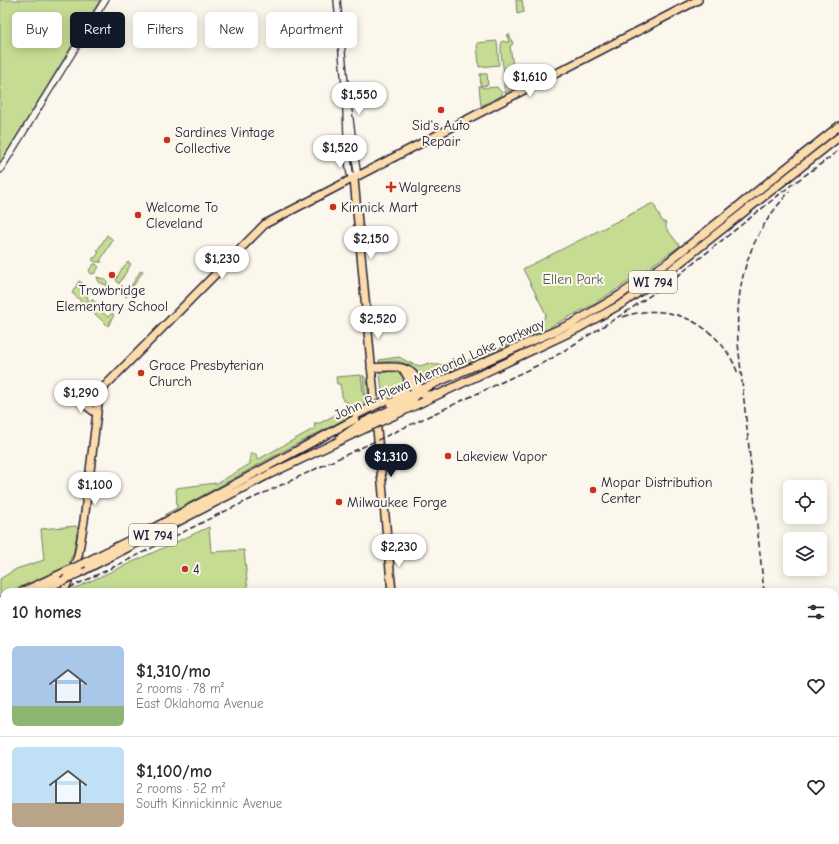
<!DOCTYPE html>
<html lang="en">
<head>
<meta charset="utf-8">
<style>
  :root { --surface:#fff; --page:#f7f7f7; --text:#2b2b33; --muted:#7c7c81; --line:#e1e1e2; --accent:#111827 }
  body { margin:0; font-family:"Comic Neue",sans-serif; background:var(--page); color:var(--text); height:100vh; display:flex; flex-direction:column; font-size:15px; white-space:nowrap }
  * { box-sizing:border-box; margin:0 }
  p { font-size:13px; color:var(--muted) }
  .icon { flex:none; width:22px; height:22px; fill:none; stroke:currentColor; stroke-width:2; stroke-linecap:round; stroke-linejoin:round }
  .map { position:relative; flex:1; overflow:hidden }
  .drawer { position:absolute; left:0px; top:588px; width:839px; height:256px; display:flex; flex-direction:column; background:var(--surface); border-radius:12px 12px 0 0; box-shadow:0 2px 10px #0003 }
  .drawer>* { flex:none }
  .banner { position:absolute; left:12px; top:12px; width:400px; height:36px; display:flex; gap:8px }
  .tools { position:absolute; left:783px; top:480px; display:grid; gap:8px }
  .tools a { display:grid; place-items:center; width:44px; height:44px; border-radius:6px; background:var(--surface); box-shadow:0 2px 10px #0003; font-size:20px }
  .price { position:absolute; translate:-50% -34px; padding:0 9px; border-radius:14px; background:#fff; color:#222; font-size:13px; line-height:26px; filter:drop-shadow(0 1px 2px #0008) }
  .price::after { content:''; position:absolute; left:50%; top:24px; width:12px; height:9px; margin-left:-6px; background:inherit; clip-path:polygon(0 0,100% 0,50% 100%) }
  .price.current { background:var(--accent); color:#fff }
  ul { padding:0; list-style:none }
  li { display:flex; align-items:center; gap:12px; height:100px; padding:0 12px }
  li+li { border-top:1px solid var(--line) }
  li span { display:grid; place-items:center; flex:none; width:112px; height:80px; border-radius:6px; color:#555 }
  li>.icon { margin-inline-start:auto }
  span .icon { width:48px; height:48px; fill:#fffc; stroke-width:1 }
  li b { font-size:17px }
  h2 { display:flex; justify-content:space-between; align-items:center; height:48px; padding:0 12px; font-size:17px }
  .pill { padding:0 14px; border-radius:6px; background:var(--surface); box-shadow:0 2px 10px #0003; font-size:14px; line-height:36px }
  .pill.current { background:var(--accent); color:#fff }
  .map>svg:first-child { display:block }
</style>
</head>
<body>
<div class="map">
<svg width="839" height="844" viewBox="0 0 839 844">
  <rect width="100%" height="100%" fill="#fbf7ec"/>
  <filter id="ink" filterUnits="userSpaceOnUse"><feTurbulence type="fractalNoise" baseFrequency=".025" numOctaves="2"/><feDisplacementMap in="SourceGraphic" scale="8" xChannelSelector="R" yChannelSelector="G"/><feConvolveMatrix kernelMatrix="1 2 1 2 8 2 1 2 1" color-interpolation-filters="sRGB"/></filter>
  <g filter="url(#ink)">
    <path fill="#c6dc92" stroke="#747f66" d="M0,0H100L0,163Z
      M516,0H522L524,12L517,14Z
      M509,34L513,44L510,46L516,87L505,93C503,87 505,80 504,74C503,62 499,53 502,41L506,42H509L507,35Z
      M497,41L499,65L479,67L477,43Z
      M480,74H487L488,85L481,86Z
      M479,86L485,88L497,87L502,93V95L481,106Z
      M653,203L662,221L666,223V228L680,246L619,288L590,306L550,327L551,328L445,373L443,370L436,373V377C415,384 418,367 401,362C394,360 386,362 379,362V360L399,357L410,363L420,366L429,363L434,365L458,364L494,351L528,335L542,323L546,314L523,269Z
      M107,235L113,240L100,261L102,262H96L92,260L94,257L95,258L99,252L97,251Z
      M128,262L131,264L119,284L116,280L121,270Z
      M94,264H96L99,267L95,273L91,274L89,270Z
      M141,270L143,271L126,297L125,296Z
      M97,277L106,280L108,285V286L99,282Z
      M79,281L82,283L85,289L84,291L88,295L87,298L89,300L84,304L72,293Z
      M92,299L99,306V307L104,312L103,313L108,317L112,313L114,315L108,326L86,306Z
      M392,371C399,372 404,375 405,382L401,390L383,401L380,373Z
      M361,375L365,409L285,450L169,514L164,515L177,508L176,488L216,483V484L250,464V454H256L257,460L315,428L314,423H320L346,409L349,406L346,401H343L340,384H337L336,377Z
      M363,375L367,380L370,407L366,408Z
      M76,526L78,528L73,556L71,557L69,565L9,592H4V595L0,596V579L16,569L44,560L41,529Z
      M209,527L211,552L244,550L248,592H70L71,590Z
      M746,840H773L774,844H746Z"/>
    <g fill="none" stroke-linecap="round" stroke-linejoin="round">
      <defs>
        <path id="minor" d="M337,0L345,84L348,159L350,174L354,179L357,171L345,84
          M0,170L105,0
          M835,694H839
          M0,774L4,773"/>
        <path id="major" d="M354,179L392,592
          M371,368C388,367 414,362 418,385C419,389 416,397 413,399C407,404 397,407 390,410
          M402,368C414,384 413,399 436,394
          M396,395C405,391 408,388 408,378
          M77,399L96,413
          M388,404L573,323L620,295L668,262L839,126
          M393,416L579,328L625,302L672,269L839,137
          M340,438L360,424
          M84,563L148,531L357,418
          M81,572L266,476L362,430
          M22,592L65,572
          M38,592L62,581
          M64,592L78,556L84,521L98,404L105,386L265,224L698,0
          M0,602L4,600
          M0,610L4,608
          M0,705L4,697
          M415,840V844"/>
      </defs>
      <use href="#minor" stroke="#22223b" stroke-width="8"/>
      <use href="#major" stroke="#22223b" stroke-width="10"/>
      <use href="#minor" stroke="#fbf7ec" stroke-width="5.5"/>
      <use href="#major" stroke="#fddcac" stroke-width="7"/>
      <path stroke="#22223b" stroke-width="1.5" stroke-dasharray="6 3" stroke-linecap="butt" d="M825,161L839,150
        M623,317C671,299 722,327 738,374
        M61,592L124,562L217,515L549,360L626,312L670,282L790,186L829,158
        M764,592L738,343C735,282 748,237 790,191
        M0,621L4,619
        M787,840V844"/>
      <defs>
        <path id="major-bridge" d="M356,415L386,400
          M360,424L390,410
          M362,430L393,416
          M65,572L84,563
          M62,581L81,572"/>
      </defs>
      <use href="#major-bridge" stroke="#22223b" stroke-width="10" stroke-linecap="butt"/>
      <use href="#major-bridge" stroke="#fddcac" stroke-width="7"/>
    </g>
  </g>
  <g fill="#c8321e" stroke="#fbf7ec" stroke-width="1.5">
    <circle cx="441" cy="110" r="4"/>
    <circle cx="167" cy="140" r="4"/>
    <path d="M389 181h4v4h4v4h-4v4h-4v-4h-4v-4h4z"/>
    <circle cx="333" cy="207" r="4"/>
    <circle cx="138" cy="215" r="4"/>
    <circle cx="112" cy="275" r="4"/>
    <circle cx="141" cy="373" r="4"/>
    <circle cx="448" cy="456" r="4"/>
    <circle cx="593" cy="490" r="4"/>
    <circle cx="339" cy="502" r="4"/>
    <circle cx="185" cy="569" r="4"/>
  </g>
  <g text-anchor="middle" stroke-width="4" stroke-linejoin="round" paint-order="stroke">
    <g fill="#fbf7ec" stroke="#636270" stroke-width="1">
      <rect x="629" y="271" width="48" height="22" rx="3"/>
      <rect x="129" y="524" width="48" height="22" rx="3"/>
    </g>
    <g font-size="13" font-weight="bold" fill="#22223b">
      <text x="653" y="287">WI 794</text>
      <text x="153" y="540">WI 794</text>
    </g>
    <g font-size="14" fill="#22223b" stroke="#fbf7ec" text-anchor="start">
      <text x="441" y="130" text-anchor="middle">Sid's Auto<tspan x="441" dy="16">Repair</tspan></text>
      <text x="175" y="137">Sardines Vintage<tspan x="175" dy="16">Collective</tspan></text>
      <text x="399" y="192">Walgreens</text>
      <text x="146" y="212">Welcome To<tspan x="146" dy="16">Cleveland</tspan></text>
      <text x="341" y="212">Kinnick Mart</text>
      <text x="112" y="295" text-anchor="middle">Trowbridge<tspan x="112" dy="16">Elementary School</tspan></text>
      <text x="149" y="370">Grace Presbyterian<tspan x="149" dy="16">Church</tspan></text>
      <text x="456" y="461">Lakeview Vapor</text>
      <text x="601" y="487">Mopar Distribution<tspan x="601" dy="16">Center</tspan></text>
      <text x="347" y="507">Milwaukee Forge</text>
      <text x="193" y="574">4</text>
    </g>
    <g font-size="14" fill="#535a55" stroke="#fbf7ec">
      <text x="573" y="284">Ellen Park</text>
    </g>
    <g font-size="14" fill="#22223b" stroke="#fbf7ec">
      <text transform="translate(439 369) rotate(-24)" y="5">John R. Plewa Memorial Lake Parkway</text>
    </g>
  </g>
</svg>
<div class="tools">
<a><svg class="icon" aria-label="locate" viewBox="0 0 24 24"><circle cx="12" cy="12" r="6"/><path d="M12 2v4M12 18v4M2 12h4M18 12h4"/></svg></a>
<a><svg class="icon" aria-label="layers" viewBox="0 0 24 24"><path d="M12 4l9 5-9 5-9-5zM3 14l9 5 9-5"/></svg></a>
</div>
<b class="price" style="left:530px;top:98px">$1,610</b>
<b class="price" style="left:359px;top:116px">$1,550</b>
<b class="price" style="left:340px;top:169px">$1,520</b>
<b class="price" style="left:371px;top:260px">$2,150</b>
<b class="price" style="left:222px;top:280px">$1,230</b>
<b class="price" style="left:378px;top:340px">$2,520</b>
<b class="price" style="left:81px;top:414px">$1,290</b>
<b class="price current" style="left:391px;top:478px">$1,310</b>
<b class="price" style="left:95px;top:506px">$1,100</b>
<b class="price" style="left:399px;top:568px">$2,230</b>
<div class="banner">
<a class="pill">Buy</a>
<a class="pill current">Rent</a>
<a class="pill">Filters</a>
<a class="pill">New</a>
<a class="pill">Apartment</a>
</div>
<section class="drawer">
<h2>10 homes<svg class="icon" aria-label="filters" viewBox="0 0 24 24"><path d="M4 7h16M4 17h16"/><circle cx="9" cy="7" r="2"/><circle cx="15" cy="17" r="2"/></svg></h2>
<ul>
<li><span style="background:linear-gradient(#a9c7e8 75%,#8fb573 0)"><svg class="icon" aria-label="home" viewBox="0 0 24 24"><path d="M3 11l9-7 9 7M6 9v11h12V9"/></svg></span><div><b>$1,310/mo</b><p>2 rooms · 78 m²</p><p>East Oklahoma Avenue</p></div><svg class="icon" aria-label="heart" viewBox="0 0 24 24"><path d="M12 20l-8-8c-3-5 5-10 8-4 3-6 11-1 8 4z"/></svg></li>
<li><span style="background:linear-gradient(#bfe0f5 70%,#b9a48a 0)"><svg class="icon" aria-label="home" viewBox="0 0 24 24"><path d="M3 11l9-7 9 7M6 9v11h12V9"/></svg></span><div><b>$1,100/mo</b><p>2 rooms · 52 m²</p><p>South Kinnickinnic Avenue</p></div><svg class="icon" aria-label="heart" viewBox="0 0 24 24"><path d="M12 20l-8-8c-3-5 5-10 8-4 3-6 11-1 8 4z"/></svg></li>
</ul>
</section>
</div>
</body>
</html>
